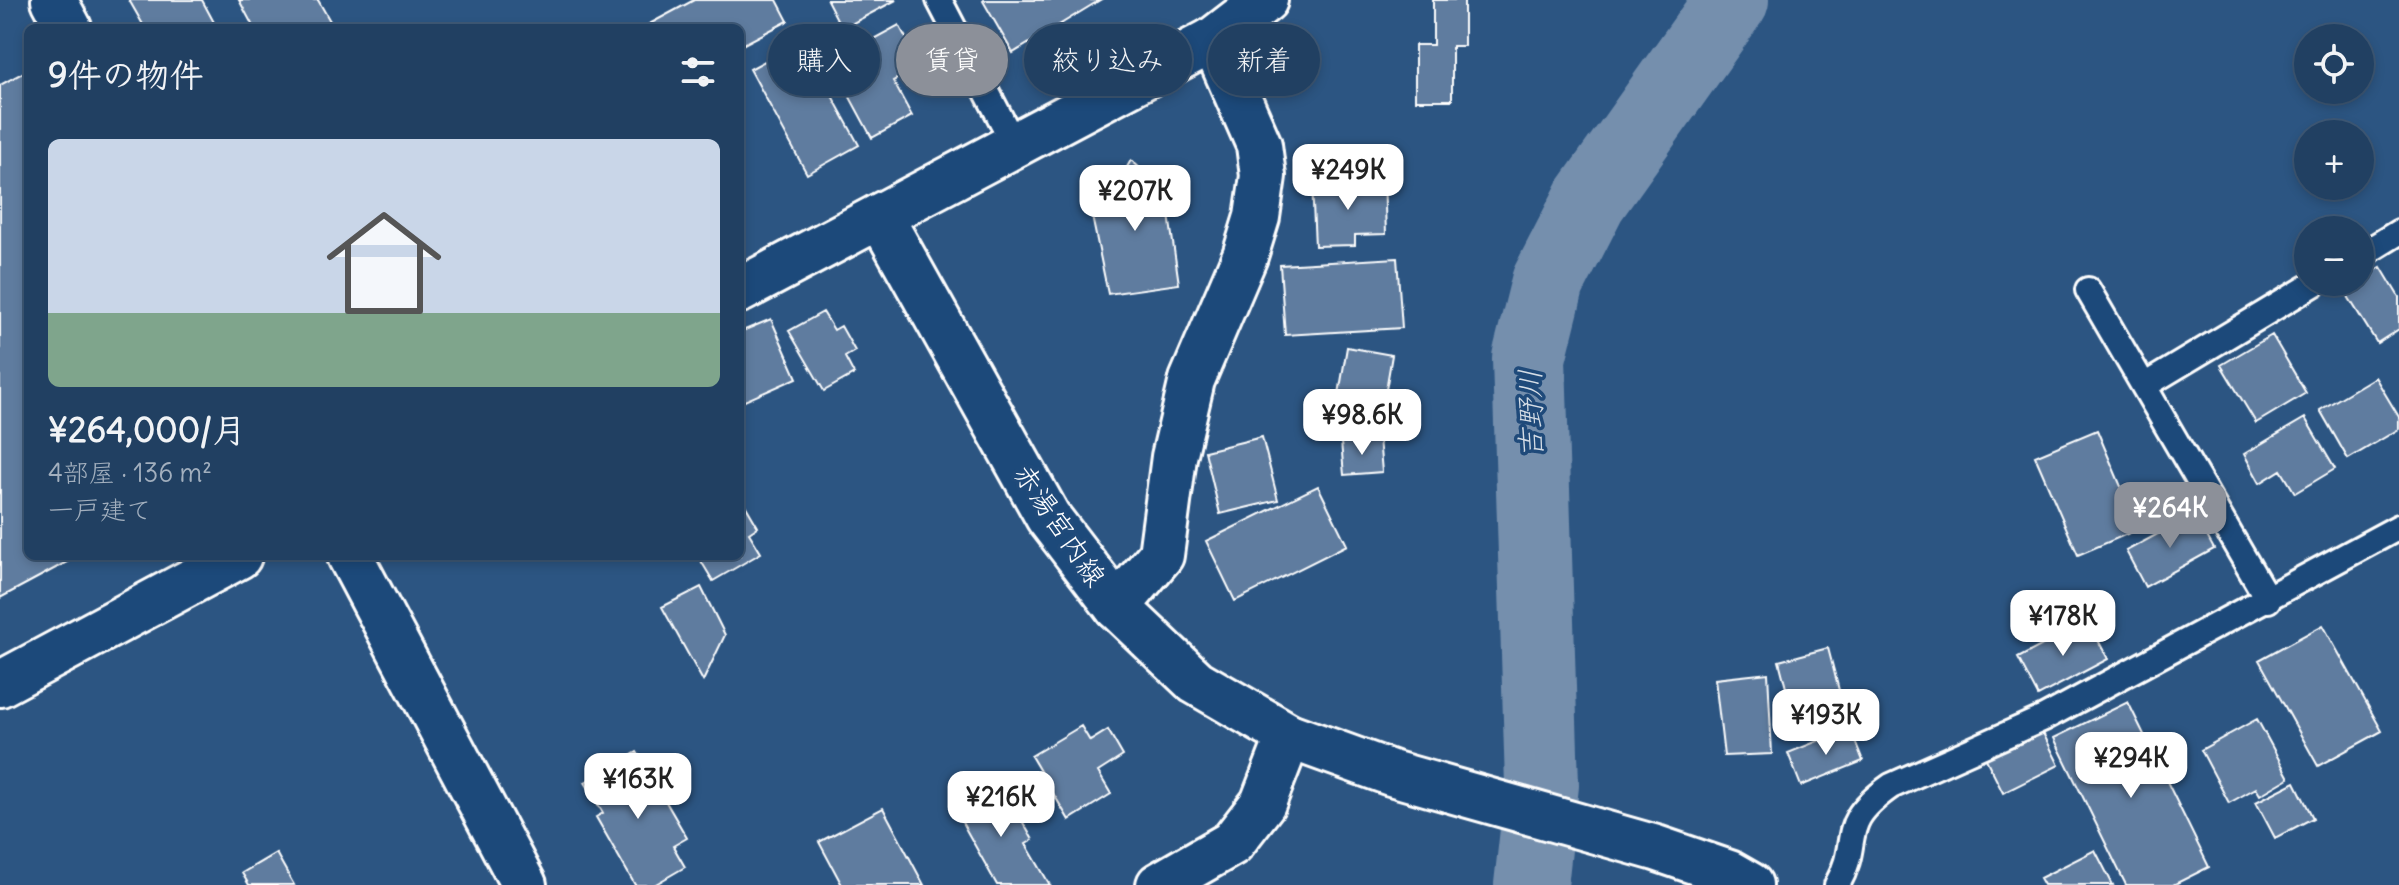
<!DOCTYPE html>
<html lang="ja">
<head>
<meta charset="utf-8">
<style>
  :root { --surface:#214062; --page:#294768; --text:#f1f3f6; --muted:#a2afbe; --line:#3e5977; --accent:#8c9099 }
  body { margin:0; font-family:Delius,"Klee One",sans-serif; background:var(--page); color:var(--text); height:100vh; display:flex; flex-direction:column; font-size:30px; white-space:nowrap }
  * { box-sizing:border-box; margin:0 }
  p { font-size:26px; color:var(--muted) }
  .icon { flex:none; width:44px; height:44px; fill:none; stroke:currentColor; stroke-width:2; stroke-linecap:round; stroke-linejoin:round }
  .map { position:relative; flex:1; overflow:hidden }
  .drawer { position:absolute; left:24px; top:24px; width:720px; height:536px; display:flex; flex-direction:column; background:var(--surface); border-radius:12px; box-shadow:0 4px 12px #0003,0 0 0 2px var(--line) }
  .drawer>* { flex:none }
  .top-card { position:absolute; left:768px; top:24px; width:760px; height:72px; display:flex; gap:16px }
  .fabs { position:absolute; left:2294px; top:24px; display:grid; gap:16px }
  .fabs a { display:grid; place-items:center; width:80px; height:80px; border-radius:50%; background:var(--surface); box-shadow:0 4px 12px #0003,0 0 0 2px var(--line); font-size:40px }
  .price { position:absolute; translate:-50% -68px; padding:0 18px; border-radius:16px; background:#fff; color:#222; font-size:26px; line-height:52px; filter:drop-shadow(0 2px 4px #0008) }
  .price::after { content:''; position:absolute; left:50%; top:48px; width:24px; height:18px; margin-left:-12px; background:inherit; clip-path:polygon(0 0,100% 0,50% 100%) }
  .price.selected { background:var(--accent); color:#fff }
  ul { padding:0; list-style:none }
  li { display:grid; align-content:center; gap:16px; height:424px; padding:0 24px }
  li span { display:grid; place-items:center; height:248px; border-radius:12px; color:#555 }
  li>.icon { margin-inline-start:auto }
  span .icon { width:144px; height:144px; fill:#fffc; stroke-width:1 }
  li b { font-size:34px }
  h2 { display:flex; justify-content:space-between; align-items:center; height:96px; padding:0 24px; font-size:34px }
  .tag { padding:0 28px; border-radius:36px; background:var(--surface); box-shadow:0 4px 12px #0003,0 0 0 2px var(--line); font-size:28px; line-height:72px }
  .tag.selected { background:var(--accent); color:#fff }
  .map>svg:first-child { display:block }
</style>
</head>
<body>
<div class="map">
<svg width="2399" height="885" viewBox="0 0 2399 885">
  <rect width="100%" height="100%" fill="#2c5582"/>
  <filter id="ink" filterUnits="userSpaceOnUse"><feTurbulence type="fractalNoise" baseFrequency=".0125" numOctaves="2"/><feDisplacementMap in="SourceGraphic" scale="16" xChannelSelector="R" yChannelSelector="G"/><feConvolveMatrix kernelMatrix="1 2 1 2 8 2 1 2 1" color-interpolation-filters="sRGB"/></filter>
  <g filter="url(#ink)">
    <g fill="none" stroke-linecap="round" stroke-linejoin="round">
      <path stroke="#748fad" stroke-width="74" d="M1531,885L1542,785L1529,358L1548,282L1590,200L1732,0"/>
    </g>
    <path fill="#5e7c9f" stroke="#fff" stroke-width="2" d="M129,0H202L217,28H145Z
      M239,0H318L334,28H254Z
      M694,0H777L788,21L740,46V28H642Z
      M827,0H896L842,29Z
      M1100,0L1013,53L983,1L984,0Z
      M1433,0H1464V46H1452V100H1415V45H1433Z
      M899,25L921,66L893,81L912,116L872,138L831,62Z
      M802,41L859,145L807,174L750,69Z
      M28,70V556H78L0,598V85Z
      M1131,160L1154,181L1164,180L1179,284L1108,294L1087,192L1114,190Z
      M1384,178L1386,234L1355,235V245L1315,246L1312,183L1343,181L1344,193L1357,192V179Z
      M1397,258L1402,328L1285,335L1280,265Z
      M2381,267L2399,297V329L2377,343L2344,290Z
      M823,312L834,330L841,326L855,351L845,357L854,374L824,391L789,331Z
      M771,319L797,378L740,403V332Z
      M2272,335L2306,393L2256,423L2221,365Z
      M1347,347L1392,355L1383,407L1338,400Z
      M2375,377L2399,417V429L2348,459L2320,410Z
      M2305,418L2335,469L2295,493L2281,470L2260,483L2244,454Z
      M2097,430L2139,529L2078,555L2035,456Z
      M1262,437L1278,500L1220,514L1205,451Z
      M1379,438L1382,472L1344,475L1341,442Z
      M1318,486L1347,545L1235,601L1206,541Z
      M740,496L758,527L749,533L761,553L713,581L698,556H740Z
      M2195,514L2214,549L2145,587L2126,551Z
      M701,587L725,635L703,681L662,607Z
      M2088,621L2108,659L2038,696L2018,658Z
      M2323,625L2382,731L2318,766L2259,660Z
      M1828,648L1847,721L1798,734L1779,661Z
      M1768,673L1772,754L1724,756L1715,679Z
      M2128,702L2209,867L2173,885H2126L2054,738Z
      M2257,719L2289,778L2260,795L2256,788L2229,803L2201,750Z
      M1081,726L1090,741L1108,730L1123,756L1098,772L1111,794L1069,820L1031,756Z
      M1850,728L1863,761L1801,786L1788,753Z
      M2041,729L2059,765L2003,793L1985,757Z
      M637,752L687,838L673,846L685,867L654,885H635L596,817L603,813L585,782Z
      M2295,782L2313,818L2275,838L2256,802Z
      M1001,784L1033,840L1026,844L1050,885H997L955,810Z
      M883,808L924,885H842L819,842Z
      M2095,850L2113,885H2044L2040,878Z
      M276,853L294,885H249L242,873Z"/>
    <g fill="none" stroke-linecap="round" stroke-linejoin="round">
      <defs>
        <path id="service" d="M939,0L1015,146
          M2360,256L2399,232
          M2088,290L2268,600
          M2144,386L2317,282
          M1837,885C1863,838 1834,826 1891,786L2044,718L2399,527"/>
        <path id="minor" d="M54,0L69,28
          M350,556L524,885
          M1117,607L1161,555L1174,457L1192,380L1245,256L1257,217L1263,176L1259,145L1213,40
          M1159,885L1232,843L1263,803L1289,736"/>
        <path id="tertiary" d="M740,290L880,216
          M0,684L239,556"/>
        <path id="secondary" d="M1265,0L1213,40L880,216L1048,517L1117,607L1196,682L1289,736L1391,773L1656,848L1729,873L1750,885"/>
      </defs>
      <use href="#service" stroke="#fff" stroke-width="30"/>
      <use href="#minor" stroke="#fff" stroke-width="50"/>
      <use href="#tertiary" stroke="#fff" stroke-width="50"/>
      <use href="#secondary" stroke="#fff" stroke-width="50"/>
      <use href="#service" stroke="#1f4a7a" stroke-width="24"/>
      <use href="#minor" stroke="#1f4a7a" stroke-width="44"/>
      <use href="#tertiary" stroke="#1f4a7a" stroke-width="44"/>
      <use href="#secondary" stroke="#1f4a7a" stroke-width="44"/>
    </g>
  </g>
  <g text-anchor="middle" stroke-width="7" stroke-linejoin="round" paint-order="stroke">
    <g font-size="28" fill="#fff" stroke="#1f4a7a">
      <text transform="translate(1060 525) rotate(56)" y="10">赤湯宮内線</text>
    </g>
    <g font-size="30" font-style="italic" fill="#d5dde6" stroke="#1f4a7a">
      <text transform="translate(1531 414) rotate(-91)" y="10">吉野川</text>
    </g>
  </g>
</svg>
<div class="fabs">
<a><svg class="icon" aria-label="locate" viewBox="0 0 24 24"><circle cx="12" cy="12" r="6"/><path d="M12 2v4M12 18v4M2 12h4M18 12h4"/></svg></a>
<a>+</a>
<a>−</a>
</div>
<b class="price" style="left:1348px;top:212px">¥249K</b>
<b class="price" style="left:1135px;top:233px">¥207K</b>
<b class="price" style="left:1362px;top:457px">¥98.6K</b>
<b class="price selected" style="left:2170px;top:550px">¥264K</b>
<b class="price" style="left:2063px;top:658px">¥178K</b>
<b class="price" style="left:1826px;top:757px">¥193K</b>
<b class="price" style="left:2131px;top:800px">¥294K</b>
<b class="price" style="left:638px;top:821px">¥163K</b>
<b class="price" style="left:1001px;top:839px">¥216K</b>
<div class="top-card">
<a class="tag">購入</a>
<a class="tag selected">賃貸</a>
<a class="tag">絞り込み</a>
<a class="tag">新着</a>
</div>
<section class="drawer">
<h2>9件の物件<svg class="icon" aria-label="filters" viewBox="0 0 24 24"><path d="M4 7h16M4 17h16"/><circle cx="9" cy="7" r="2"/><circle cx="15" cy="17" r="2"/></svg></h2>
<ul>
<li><span style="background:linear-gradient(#c9d6e8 70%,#7fa58c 0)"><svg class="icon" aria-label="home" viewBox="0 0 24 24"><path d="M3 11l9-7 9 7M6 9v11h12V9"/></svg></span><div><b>¥264,000/月</b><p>4部屋 · 136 m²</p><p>一戸建て</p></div></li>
</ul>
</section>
</div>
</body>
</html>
